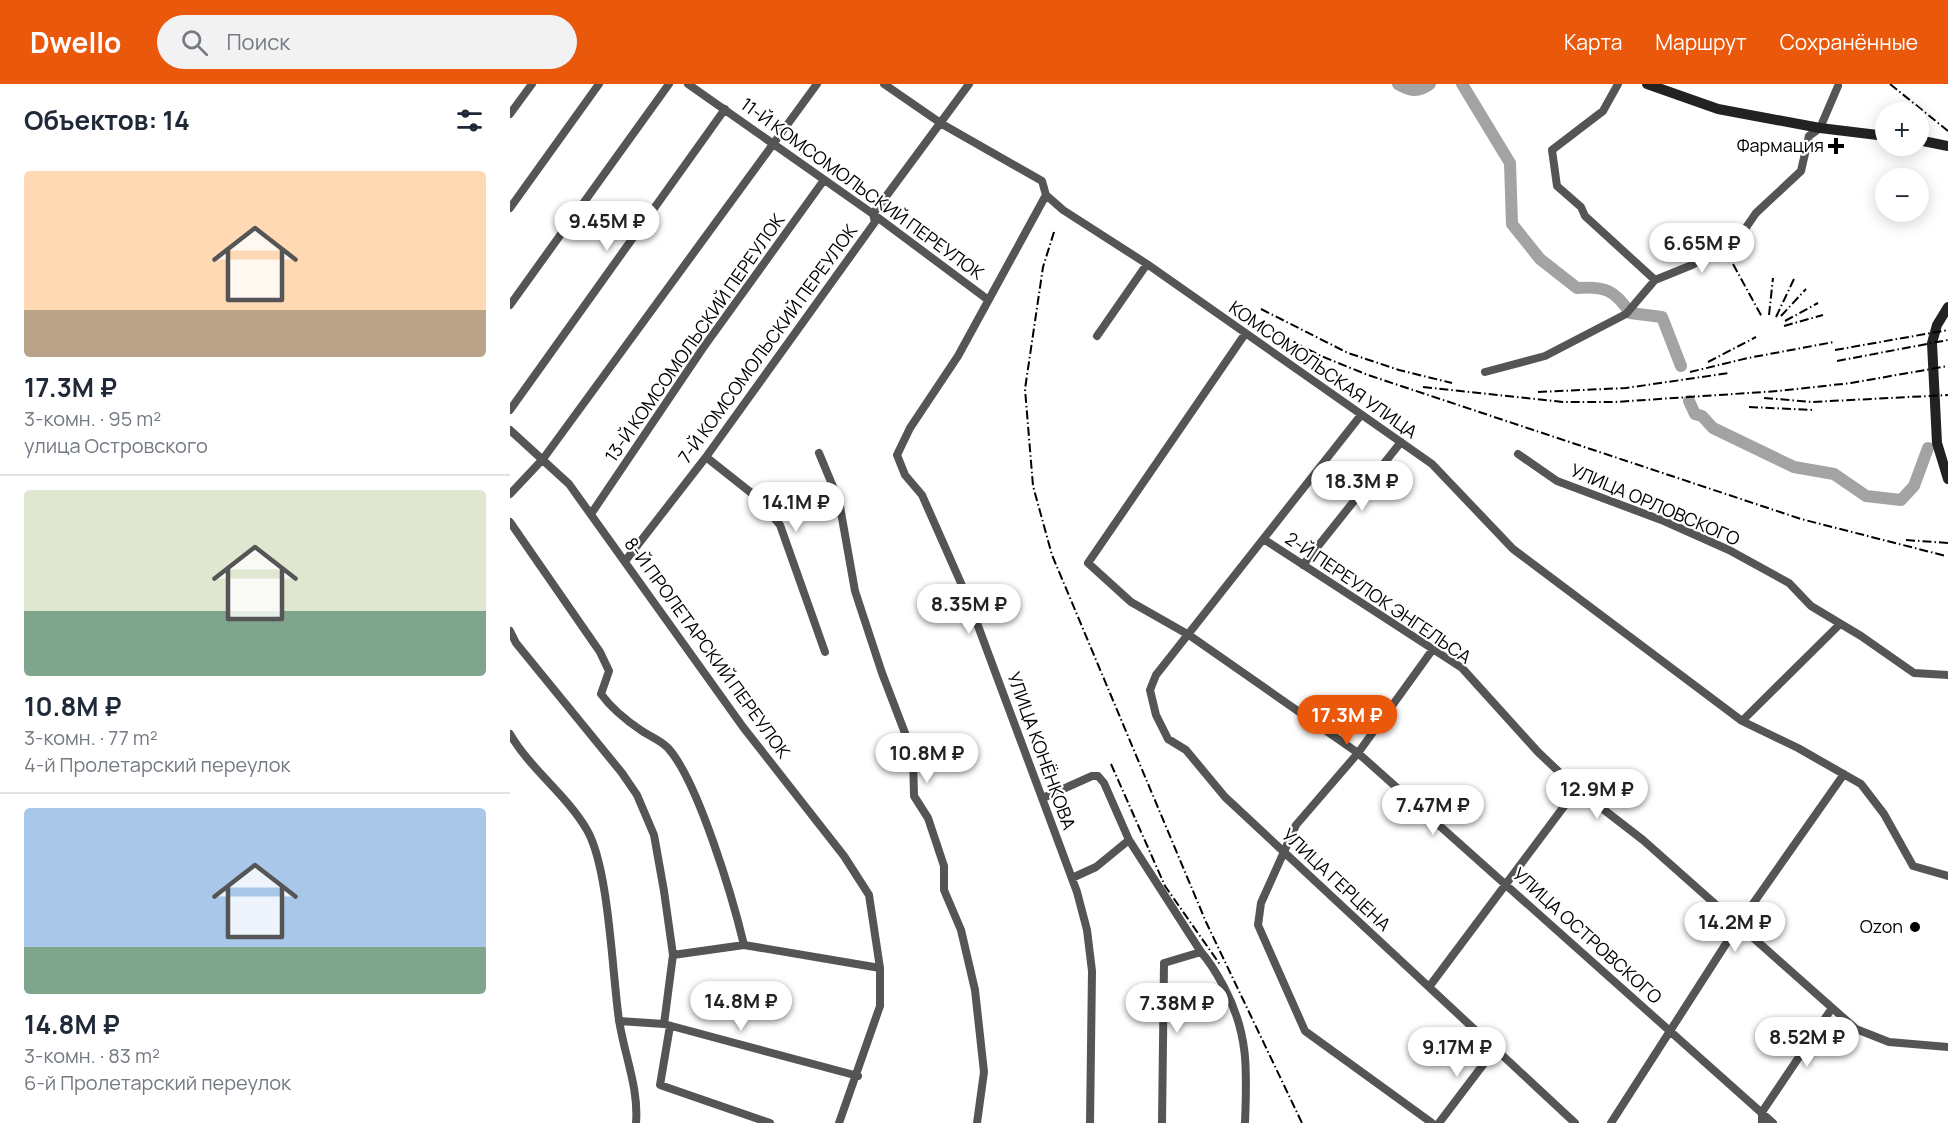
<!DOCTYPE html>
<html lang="ru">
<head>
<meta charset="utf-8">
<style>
  :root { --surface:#fff; --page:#f2f2f3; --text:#1f2937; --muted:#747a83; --line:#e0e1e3; --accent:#ea580c }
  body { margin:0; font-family:Manrope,sans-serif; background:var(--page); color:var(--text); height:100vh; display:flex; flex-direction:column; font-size:22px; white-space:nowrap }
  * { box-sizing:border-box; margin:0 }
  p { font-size:20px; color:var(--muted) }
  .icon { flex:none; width:33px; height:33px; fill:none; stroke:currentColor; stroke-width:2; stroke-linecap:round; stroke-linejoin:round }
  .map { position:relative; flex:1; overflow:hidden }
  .drawer { display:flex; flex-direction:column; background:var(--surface); width:510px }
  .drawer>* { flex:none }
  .buttons { position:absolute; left:1365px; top:18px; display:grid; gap:12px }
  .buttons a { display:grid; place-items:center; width:54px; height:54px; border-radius:50%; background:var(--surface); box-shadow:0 3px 15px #0003; font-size:30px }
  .price { position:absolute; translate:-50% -51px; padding:0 14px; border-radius:21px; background:#fff; color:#222; font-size:20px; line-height:39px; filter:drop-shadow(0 2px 3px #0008) }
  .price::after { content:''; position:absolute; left:50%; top:36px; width:18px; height:14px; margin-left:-9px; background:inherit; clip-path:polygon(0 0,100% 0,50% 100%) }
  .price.on { background:var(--accent); color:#fff }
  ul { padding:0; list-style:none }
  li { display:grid; align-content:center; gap:12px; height:318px; padding:0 24px }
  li+li { border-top:2px solid var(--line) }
  li span { display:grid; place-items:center; height:186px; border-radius:6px; color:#555 }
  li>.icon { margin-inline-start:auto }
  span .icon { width:108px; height:108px; fill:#fffc; stroke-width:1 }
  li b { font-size:26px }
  h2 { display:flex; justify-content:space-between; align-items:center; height:72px; padding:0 24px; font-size:26px }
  header { display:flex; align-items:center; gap:36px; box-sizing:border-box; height:84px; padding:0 30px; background:var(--accent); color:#fff }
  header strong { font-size:28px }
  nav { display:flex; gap:33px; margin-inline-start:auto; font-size:21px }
  .search { width:420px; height:54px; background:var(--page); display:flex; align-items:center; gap:15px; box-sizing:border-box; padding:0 21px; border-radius:33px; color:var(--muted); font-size:22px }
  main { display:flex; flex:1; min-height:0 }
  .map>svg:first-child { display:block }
</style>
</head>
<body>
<header>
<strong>Dwello</strong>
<div class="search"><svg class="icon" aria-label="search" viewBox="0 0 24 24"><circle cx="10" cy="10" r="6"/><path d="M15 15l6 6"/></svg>Поиск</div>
<nav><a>Карта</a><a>Маршрут</a><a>Сохранённые</a></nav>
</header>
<main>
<section class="drawer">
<h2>Объектов: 14<svg class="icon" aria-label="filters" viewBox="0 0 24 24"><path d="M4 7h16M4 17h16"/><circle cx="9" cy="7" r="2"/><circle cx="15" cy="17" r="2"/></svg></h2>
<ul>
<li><span style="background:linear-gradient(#ffd9b3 75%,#b9a48a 0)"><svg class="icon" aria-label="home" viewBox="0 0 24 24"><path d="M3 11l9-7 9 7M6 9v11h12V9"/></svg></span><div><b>17.3M ₽</b><p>3-комн. · 95 m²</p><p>улица Островского</p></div></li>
<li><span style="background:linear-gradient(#dfe7d0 65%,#7fa58c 0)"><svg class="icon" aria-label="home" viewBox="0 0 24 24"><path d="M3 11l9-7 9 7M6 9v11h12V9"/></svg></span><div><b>10.8M ₽</b><p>3-комн. · 77 m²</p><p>4-й Пролетарский переулок</p></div></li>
<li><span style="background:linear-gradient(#a9c7e8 75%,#7fa58c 0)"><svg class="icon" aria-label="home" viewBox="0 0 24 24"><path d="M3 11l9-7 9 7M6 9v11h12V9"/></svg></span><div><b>14.8M ₽</b><p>3-комн. · 83 m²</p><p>6-й Пролетарский переулок</p></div></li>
</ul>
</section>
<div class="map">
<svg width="1438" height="1039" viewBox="0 0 1438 1039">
  <rect width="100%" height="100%" fill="#fff"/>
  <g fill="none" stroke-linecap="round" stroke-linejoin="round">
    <path stroke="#a3a3a3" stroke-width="12" d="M888,0C900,7 908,9 920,0
      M952,0L1000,79L1002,140L1030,175L1067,204C1095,202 1105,206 1120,229L1152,233L1171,282
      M1179,317L1185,330L1192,332L1203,344L1284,383L1324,390L1356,412L1391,416L1404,402L1418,364"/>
    <path stroke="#555" stroke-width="8" d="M178,0L363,130L477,215
      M374,0L432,40L532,97L536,111L553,126L637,180L922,380L1003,465L1232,637L1288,664L1351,700L1374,730L1403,782L1438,792
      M1108,0L1093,27L1042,66L1047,102L1071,123L1075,132L1145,196
      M0,30L22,0
      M536,111L448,272L400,344L387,371L395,391L412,411L458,515L567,808L577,846L582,887L580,1039
      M0,124L89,0
      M0,221L159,0
      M735,250L578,479L621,518L679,551L848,669L1263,1039
      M587,252L637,180
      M975,288L1035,272L1116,230L1145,196L1182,181L1219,160L1235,145L1246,129L1291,87L1299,52L1310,44L1328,2
      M0,326L215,25
      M851,331L646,591L640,606L646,631L658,655L676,666L715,713L1065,1039
      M0,346L59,400L233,643L334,772L359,811L370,884V922L329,1039
      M309,369L329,417L345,507L372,589L403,670L404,712L418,734L434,782V806L451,846L465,906L474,988L467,1039
      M1008,370L1047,397L1154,437L1219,466L1279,499L1301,522L1351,552L1404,589L1438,591
      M196,373L244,411L270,441L315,568
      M0,410L33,375L307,0
      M81,430L193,264L314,96
      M0,438L90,568L99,587L91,610C102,625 117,637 132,647C141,653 150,656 158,664C188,697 223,815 234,861
      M755,456L952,584L1028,668L1067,705L1133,756L1346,945L1379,958L1438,963
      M116,476L196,373L365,138L363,130L459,0
      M793,481L891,358
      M0,547L6,559L112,689L127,711L144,751L154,807L163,871L154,940
      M1232,637L1330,540
      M0,650C21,686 56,710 77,746C99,784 102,888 109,936C114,970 129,1004 126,1039
      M533,714L582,692H588L594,699L619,756L586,783L562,794
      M619,756L691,868C701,879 707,890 714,903C739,950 737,987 735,1039
      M163,871L234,861L370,884
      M919,903L1067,705
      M109,937L154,940L348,992
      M160,942L150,1001L260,1039
      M652,1039L654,879L691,868
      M922,1039L795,947L748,841L751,819L786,741L848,669L923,565
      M929,1039L985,965
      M1101,1039L1228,841L1334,690
      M1252,1039V1028L1322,924"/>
    <path stroke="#222" stroke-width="10" d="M1137,0L1208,25L1310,44L1376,52
      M1408,56L1438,62
      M1438,223L1427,241L1422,259L1427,359L1438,395"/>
    <path stroke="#000" stroke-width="2" stroke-dasharray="9 3 1.5 3" stroke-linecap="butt" d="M1380,0L1438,47
      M544,148L533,183L515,305L523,402L542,471L696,838L792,1039
      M1223,180L1252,233
      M751,225L838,269L889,286L942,299
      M1259,231L1263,194
      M1271,232L1296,205
      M1266,233L1284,195
      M1275,237L1308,219
      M1274,242L1313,231
      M769,250L811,272L858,291L1291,435L1436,472
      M1325,266L1438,246
      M1327,277L1438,256
      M1198,278L1246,253
      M1180,288L1238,274L1324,258
      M913,303L1053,318H1105L1268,307L1341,299L1438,282
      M1028,308L1116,304L1219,289
      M1254,314L1302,318L1438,311
      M1239,323L1304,326
      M1396,456L1438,459
      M601,680L655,802L711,882"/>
  </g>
  <g fill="#000" stroke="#fff" stroke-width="2">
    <path d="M1323 53h6v6h6v6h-6v6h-6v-6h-6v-6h6z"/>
    <circle cx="1405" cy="843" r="6"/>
  </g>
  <g text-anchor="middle" stroke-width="4.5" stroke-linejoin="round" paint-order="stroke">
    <g font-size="18" fill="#000" stroke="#fff" text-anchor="end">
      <text x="1314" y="68">Фармация</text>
      <text x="1393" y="849">Ozon</text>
    </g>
    <g font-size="18" fill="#000" stroke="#fff">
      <text transform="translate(352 105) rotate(36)" y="6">11-Й КОМСОМОЛЬСКИЙ ПЕРЕУЛОК</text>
      <text transform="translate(185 254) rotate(-55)" y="6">13-Й КОМСОМОЛЬСКИЙ ПЕРЕУЛОК</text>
      <text transform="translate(258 260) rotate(-54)" y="6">7-Й КОМСОМОЛЬСКИЙ ПЕРЕУЛОК</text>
      <text transform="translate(813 286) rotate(35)" y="6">КОМСОМОЛЬСКАЯ УЛИЦА</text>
      <text transform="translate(1145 421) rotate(23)" y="6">УЛИЦА ОРЛОВСКОГО</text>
      <text transform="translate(868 514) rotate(34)" y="6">2-Й ПЕРЕУЛОК ЭНГЕЛЬСА</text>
      <text transform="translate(197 564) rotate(54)" y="6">8-Й ПРОЛЕТАРСКИЙ ПЕРЕУЛОК</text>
      <text transform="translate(531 667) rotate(70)" y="6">УЛИЦА КОНЁНКОВА</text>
      <text transform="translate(826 796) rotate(43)" y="6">УЛИЦА ГЕРЦЕНА</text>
      <text transform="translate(1077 852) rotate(42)" y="6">УЛИЦА ОСТРОВСКОГО</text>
    </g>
  </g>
</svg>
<div class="buttons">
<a>+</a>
<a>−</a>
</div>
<b class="price" style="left:97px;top:168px">9.45M ₽</b>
<b class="price" style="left:1192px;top:190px">6.65M ₽</b>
<b class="price" style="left:852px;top:428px">18.3M ₽</b>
<b class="price" style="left:286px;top:449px">14.1M ₽</b>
<b class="price" style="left:459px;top:551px">8.35M ₽</b>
<b class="price on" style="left:837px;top:662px">17.3M ₽</b>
<b class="price" style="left:417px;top:700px">10.8M ₽</b>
<b class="price" style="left:1087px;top:736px">12.9M ₽</b>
<b class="price" style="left:923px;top:752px">7.47M ₽</b>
<b class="price" style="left:1225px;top:869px">14.2M ₽</b>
<b class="price" style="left:231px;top:948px">14.8M ₽</b>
<b class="price" style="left:667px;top:950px">7.38M ₽</b>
<b class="price" style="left:1297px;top:984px">8.52M ₽</b>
<b class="price" style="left:947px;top:994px">9.17M ₽</b>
</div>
</main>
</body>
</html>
